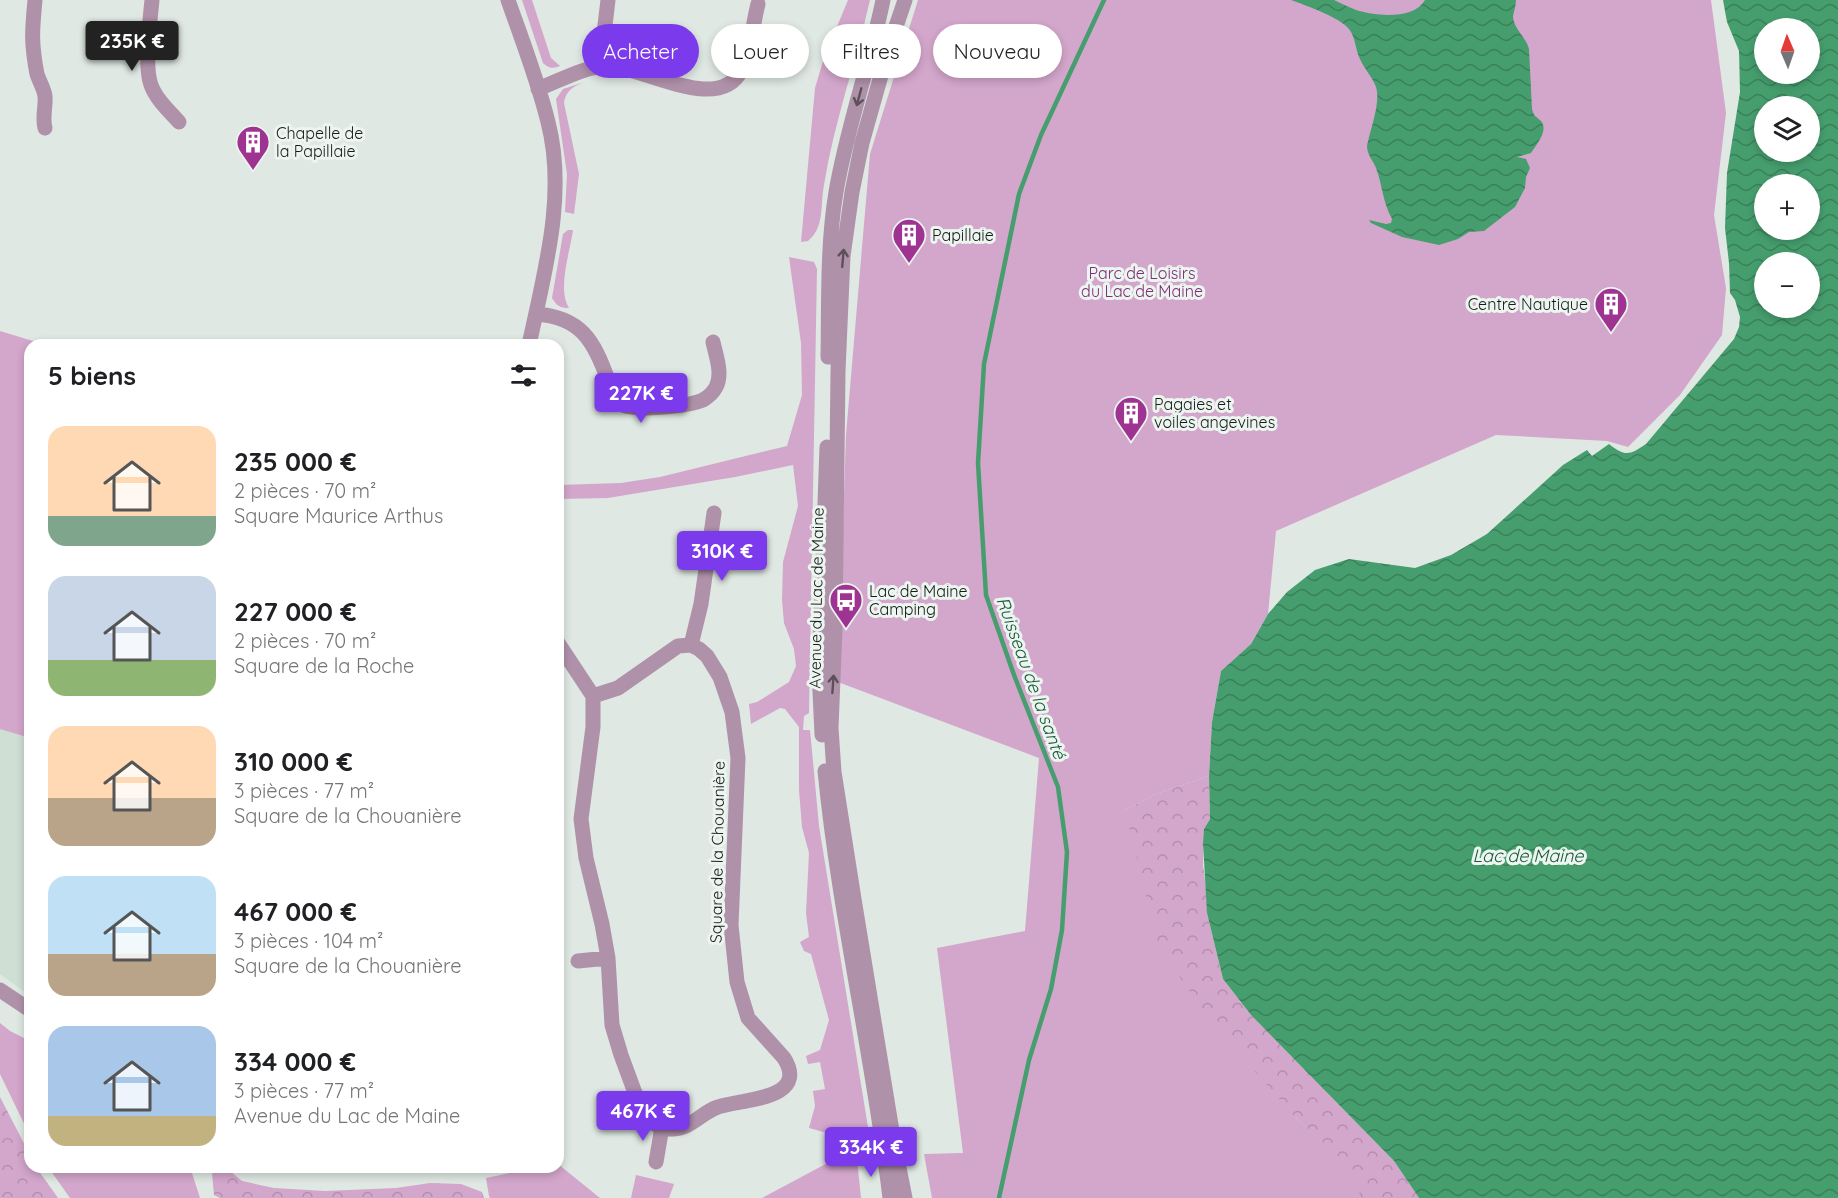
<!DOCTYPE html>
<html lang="fr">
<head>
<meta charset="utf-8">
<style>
  :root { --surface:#fff; --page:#f2f2f2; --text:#202124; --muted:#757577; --accent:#7c3aed }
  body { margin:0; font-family:Quicksand,sans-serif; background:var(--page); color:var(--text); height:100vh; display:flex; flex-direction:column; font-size:22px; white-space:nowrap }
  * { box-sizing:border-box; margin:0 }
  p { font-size:20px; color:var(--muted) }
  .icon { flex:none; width:33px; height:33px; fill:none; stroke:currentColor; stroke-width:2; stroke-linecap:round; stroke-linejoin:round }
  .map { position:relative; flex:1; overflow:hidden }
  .panel { position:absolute; left:24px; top:339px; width:540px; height:834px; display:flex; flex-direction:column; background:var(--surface); border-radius:18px; box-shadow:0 3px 9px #0003 }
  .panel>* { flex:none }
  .top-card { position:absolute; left:582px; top:24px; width:570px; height:54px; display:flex; gap:12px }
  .needle { width:39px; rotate:358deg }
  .buttons { position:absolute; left:1754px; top:18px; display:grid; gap:12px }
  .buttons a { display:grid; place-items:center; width:66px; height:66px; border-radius:50%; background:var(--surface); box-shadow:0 3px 9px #0003; font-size:30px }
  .price { position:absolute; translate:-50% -51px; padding:0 14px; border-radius:6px; background:var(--accent); color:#fff; font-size:20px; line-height:39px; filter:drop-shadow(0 2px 3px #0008) }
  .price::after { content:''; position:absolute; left:50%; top:36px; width:18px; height:14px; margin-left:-9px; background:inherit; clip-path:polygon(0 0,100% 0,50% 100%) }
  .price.selected { background:#222; color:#fff }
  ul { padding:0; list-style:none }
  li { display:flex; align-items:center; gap:18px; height:150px; padding:0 24px }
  li span { display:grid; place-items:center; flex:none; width:168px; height:120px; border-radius:18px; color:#555 }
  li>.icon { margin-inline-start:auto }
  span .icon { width:72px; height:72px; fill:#fffc; stroke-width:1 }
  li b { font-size:26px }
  h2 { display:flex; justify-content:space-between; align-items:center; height:72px; padding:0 24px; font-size:26px }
  .chip { padding:0 21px; border-radius:27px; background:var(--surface); box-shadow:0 3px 9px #0003; font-size:21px; line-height:54px }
  .chip.selected { background:var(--accent); color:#fff }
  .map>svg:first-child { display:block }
</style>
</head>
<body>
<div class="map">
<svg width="1838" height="1198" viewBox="0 0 1838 1198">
  <defs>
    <pattern id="forest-crowns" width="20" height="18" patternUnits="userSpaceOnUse" patternTransform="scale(1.5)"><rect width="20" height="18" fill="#d3a6cb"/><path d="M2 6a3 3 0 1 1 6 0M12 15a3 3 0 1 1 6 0" fill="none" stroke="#b48eae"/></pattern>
    <pattern id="water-waves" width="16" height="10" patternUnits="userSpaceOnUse" patternTransform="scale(1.5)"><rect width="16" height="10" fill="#469e6e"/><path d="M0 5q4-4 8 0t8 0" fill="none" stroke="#398059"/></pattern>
  </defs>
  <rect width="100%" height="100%" fill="#dfe8e2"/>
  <path fill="#cfdfd4" d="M0,343L30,350V996L0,974Z"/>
  <path fill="#d3a6cb" d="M522,0H532L551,58L560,66C553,69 548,68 543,63Z
    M848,0H870C856,62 834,122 824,185C820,205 825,227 808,241L801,242L815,88L824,58Z
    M918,0H1711L1726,113L1714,215L1726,288L1722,335L1680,395L1628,447L1607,441L1496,435L1276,531L1268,614L1251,644L1221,671L1212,722L1209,776L1156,794L1125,810L1296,1118L1370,1184L1374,1198H932L924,1154L963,1153L937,948L1025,931L1039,758L838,682L846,435L870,154Z
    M588,81C576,85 566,89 564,103L579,174L574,214L565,212L567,174L556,99L563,89Z
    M568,230H573C570,252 557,289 569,308C560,308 557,306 552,298L563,234Z
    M789,257L814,262L817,269L809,713L804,716L803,730H810L819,826L873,1158L857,1159L861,1198H762L835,1159L834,1135L809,1128L815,1106L813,1091L825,1089L820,1062L808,1064L806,1056L820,1050L829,1020L811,954L804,951L800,942L809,937L806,913L809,853L802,827L799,790V727L785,709L780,708L751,724L749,704L757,702L789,682L796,666L794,649L784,623L782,600L783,562L798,506L793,465L735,477L608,498L558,499V485L621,483L660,477L787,446L802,395L801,343Z
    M0,331L46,345H30V738L0,729Z
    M0,1023L10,1031L30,1041V1136L0,1074Z
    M558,1164L600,1198H490L489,1196L486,1178L538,1167H558Z
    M48,1167H190L200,1198H70Z
    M636,1175L674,1184L669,1198H631Z"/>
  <path fill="url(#forest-crowns)" d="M1209,776L1210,819L1204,829L1203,865L1207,896V913L1223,979L1251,1015L1394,1161L1419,1198H1354L1369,1184L1296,1118L1214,1025L1159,948L1125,810L1156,794Z
    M0,1097L30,1155V1167H36L58,1198H0Z
    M217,1167H225L242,1181L274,1188L325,1191L396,1188L430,1183L461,1184L482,1192L484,1198H220L214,1195L212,1173Z"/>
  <path fill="url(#water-waves)" fill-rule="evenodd" d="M1291,0C1304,0 1321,0 1334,0C1341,3 1348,7 1356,10C1375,16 1414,20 1425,0H1516C1516,5 1514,11 1513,16C1513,28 1526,37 1529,49L1532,109C1534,117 1536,116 1541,121C1549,131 1536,145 1531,153L1517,157L1526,159L1530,168L1526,177L1525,188L1515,207L1484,231L1469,232L1458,239L1439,245L1402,237L1371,223L1369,220L1386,224L1391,223L1392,219C1382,200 1383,187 1376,168C1373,160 1367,155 1367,146C1370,130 1381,103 1376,87C1372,76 1364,69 1360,59C1355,49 1356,38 1349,29C1341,18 1305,5 1291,0Z
    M1723,0H1838V1198H1419L1394,1161L1251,1015L1223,979L1207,913L1203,843L1204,829L1210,819L1209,776L1212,722L1221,671L1251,644L1268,614L1287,592L1315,570L1349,559L1415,568L1451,555L1487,534L1563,465L1587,450L1592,456L1609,444C1625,457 1630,455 1646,444L1734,339L1739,327L1740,317L1735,300L1730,293L1729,263L1725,228L1727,173L1740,92L1739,51L1727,22ZM1809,28V74H1764V28ZM1809,106V152H1764V106ZM1764,184H1809V230H1764ZM1809,262V308H1764V262Z"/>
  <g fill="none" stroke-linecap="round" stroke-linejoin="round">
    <path stroke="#469e6e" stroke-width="4.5" d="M999,1198L1029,1060L1051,989L1062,930L1067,852L1058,787L1014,675L986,595L978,463L984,364L1019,194L1041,135L1104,0"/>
    <path stroke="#b091aa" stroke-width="15" d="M35,0C32,31 31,43 37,74C39,81 44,88 45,96C46,107 42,117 45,128
      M152,0C150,21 144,66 151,85C156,99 169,111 179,122
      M508,0C522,40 538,81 548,122C567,195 544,274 529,345
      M905,0L889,47L862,143L852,192L843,256L838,371L835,629L831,728L834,772L854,899L893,1137L905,1198
      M600,67L608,0
      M538,89C559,81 585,66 608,66C644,67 718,114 741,71C750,55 753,23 758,4
      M536,314C581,317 594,341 608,380C611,388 613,398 621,404C632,412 690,406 703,400C708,397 713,393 716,387C723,374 716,356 713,342
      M828,357C829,302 827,246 836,192C847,127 870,64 883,0
      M558,643L593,696L618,688L678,646L691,645L699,649L707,656L720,677L732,712L738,758L731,925L737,982L748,1018L784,1058C810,1100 741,1099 718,1107C702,1112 692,1128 673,1129C660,1129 650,1122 642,1112L621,1055L612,1025L608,958L602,924L586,858L581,819L593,727V696
      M691,645L701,604L714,513
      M822,735L819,671L827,447
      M825,771C839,914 873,1055 890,1198
      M578,961L608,958
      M0,990L30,1010
      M656,1162L662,1127"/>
  </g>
  <defs><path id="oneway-shaft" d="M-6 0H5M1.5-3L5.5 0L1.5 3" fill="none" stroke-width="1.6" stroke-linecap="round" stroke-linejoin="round" transform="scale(1.5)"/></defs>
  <g stroke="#5c505a">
    <use href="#oneway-shaft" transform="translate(859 97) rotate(105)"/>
    <use href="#oneway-shaft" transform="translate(843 258) rotate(-85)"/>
    <use href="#oneway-shaft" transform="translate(833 684) rotate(-86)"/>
  </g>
  <defs>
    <symbol id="building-pin" viewBox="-11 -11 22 30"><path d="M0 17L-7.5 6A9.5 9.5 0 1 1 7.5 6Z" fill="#9f3392" stroke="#ecf5ef"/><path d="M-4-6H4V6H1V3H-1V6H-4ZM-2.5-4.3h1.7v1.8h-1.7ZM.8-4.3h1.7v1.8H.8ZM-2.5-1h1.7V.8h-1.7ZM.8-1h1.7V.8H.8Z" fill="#fff"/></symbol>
    <symbol id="bus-pin" viewBox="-11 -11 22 30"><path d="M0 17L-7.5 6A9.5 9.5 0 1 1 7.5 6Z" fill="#9f3392" stroke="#ecf5ef"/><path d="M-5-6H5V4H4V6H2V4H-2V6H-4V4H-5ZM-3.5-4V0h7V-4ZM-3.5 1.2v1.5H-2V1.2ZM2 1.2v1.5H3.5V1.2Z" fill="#fff"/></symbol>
  </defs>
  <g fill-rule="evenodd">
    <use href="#building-pin" x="234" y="123" width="38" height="52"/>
    <use href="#building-pin" x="890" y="216" width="38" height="52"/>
    <use href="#building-pin" x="1592" y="285" width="38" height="52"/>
    <use href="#building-pin" x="1112" y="394" width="38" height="52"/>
    <use href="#bus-pin" x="827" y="581" width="38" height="52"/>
  </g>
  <g text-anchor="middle" stroke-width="6" stroke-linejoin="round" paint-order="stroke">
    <g font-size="16" fill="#171a18" stroke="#ecf5ef" text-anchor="start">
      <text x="276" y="139">Chapelle de<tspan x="276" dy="18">la Papillaie</tspan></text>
      <text x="932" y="241">Papillaie</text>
      <text x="1588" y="310" text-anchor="end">Centre Nautique</text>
      <text x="1154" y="410">Pagaies et<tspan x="1154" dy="18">voiles angevines</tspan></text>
      <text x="869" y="597">Lac de Maine<tspan x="869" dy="18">Camping</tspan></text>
    </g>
    <g font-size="16" fill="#802e75" stroke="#ecf5ef">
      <text x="1142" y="279">Parc de Loisirs<tspan x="1142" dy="18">du Lac de Maine</tspan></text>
    </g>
    <g font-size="16" fill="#171a18" stroke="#ecf5ef">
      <text transform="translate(816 598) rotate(-89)" y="6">Avenue du Lac de Maine</text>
      <text transform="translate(717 852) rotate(-89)" y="6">Square de la Chouanière</text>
    </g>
    <g font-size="18" font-style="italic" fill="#185939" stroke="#ecf5ef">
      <text transform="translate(1031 678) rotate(70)" y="6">Ruisseau de la santé</text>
      <text x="1528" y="862">Lac de Maine</text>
    </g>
  </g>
</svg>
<div class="buttons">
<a><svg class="needle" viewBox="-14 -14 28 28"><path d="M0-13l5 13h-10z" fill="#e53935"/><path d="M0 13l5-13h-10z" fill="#757577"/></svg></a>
<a><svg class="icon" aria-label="layers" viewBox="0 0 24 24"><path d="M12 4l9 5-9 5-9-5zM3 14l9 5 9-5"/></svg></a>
<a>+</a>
<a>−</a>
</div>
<b class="price selected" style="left:132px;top:72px">235K €</b>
<b class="price" style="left:641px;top:424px">227K €</b>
<b class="price" style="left:722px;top:582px">310K €</b>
<b class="price" style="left:643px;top:1142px">467K €</b>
<b class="price" style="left:871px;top:1178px">334K €</b>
<div class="top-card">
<a class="chip selected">Acheter</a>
<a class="chip">Louer</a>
<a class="chip">Filtres</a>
<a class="chip">Nouveau</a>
</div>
<section class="panel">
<h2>5 biens<svg class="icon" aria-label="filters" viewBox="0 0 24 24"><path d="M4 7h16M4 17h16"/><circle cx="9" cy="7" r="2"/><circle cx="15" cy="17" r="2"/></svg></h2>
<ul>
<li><span style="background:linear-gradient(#ffd9b3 75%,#7fa58c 0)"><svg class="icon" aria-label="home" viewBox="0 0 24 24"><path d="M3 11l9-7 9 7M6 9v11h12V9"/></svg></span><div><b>235 000 €</b><p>2 pièces · 70 m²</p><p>Square Maurice Arthus</p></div></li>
<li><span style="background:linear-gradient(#c9d6e8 70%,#8fb573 0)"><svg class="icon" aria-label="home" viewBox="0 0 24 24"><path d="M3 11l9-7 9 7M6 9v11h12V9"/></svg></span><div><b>227 000 €</b><p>2 pièces · 70 m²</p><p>Square de la Roche</p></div></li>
<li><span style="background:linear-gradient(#ffd9b3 60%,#b9a48a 0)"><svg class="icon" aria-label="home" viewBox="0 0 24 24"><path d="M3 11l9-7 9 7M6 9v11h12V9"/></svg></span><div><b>310 000 €</b><p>3 pièces · 77 m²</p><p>Square de la Chouanière</p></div></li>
<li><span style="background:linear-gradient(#bfe0f5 65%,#b9a48a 0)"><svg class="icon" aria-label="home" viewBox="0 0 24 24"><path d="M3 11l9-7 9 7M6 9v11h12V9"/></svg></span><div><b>467 000 €</b><p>3 pièces · 104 m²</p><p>Square de la Chouanière</p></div></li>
<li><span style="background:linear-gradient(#a9c7e8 75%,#c2b280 0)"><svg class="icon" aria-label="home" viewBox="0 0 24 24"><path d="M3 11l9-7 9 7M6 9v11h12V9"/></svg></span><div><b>334 000 €</b><p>3 pièces · 77 m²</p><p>Avenue du Lac de Maine</p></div></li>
</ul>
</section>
</div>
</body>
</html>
